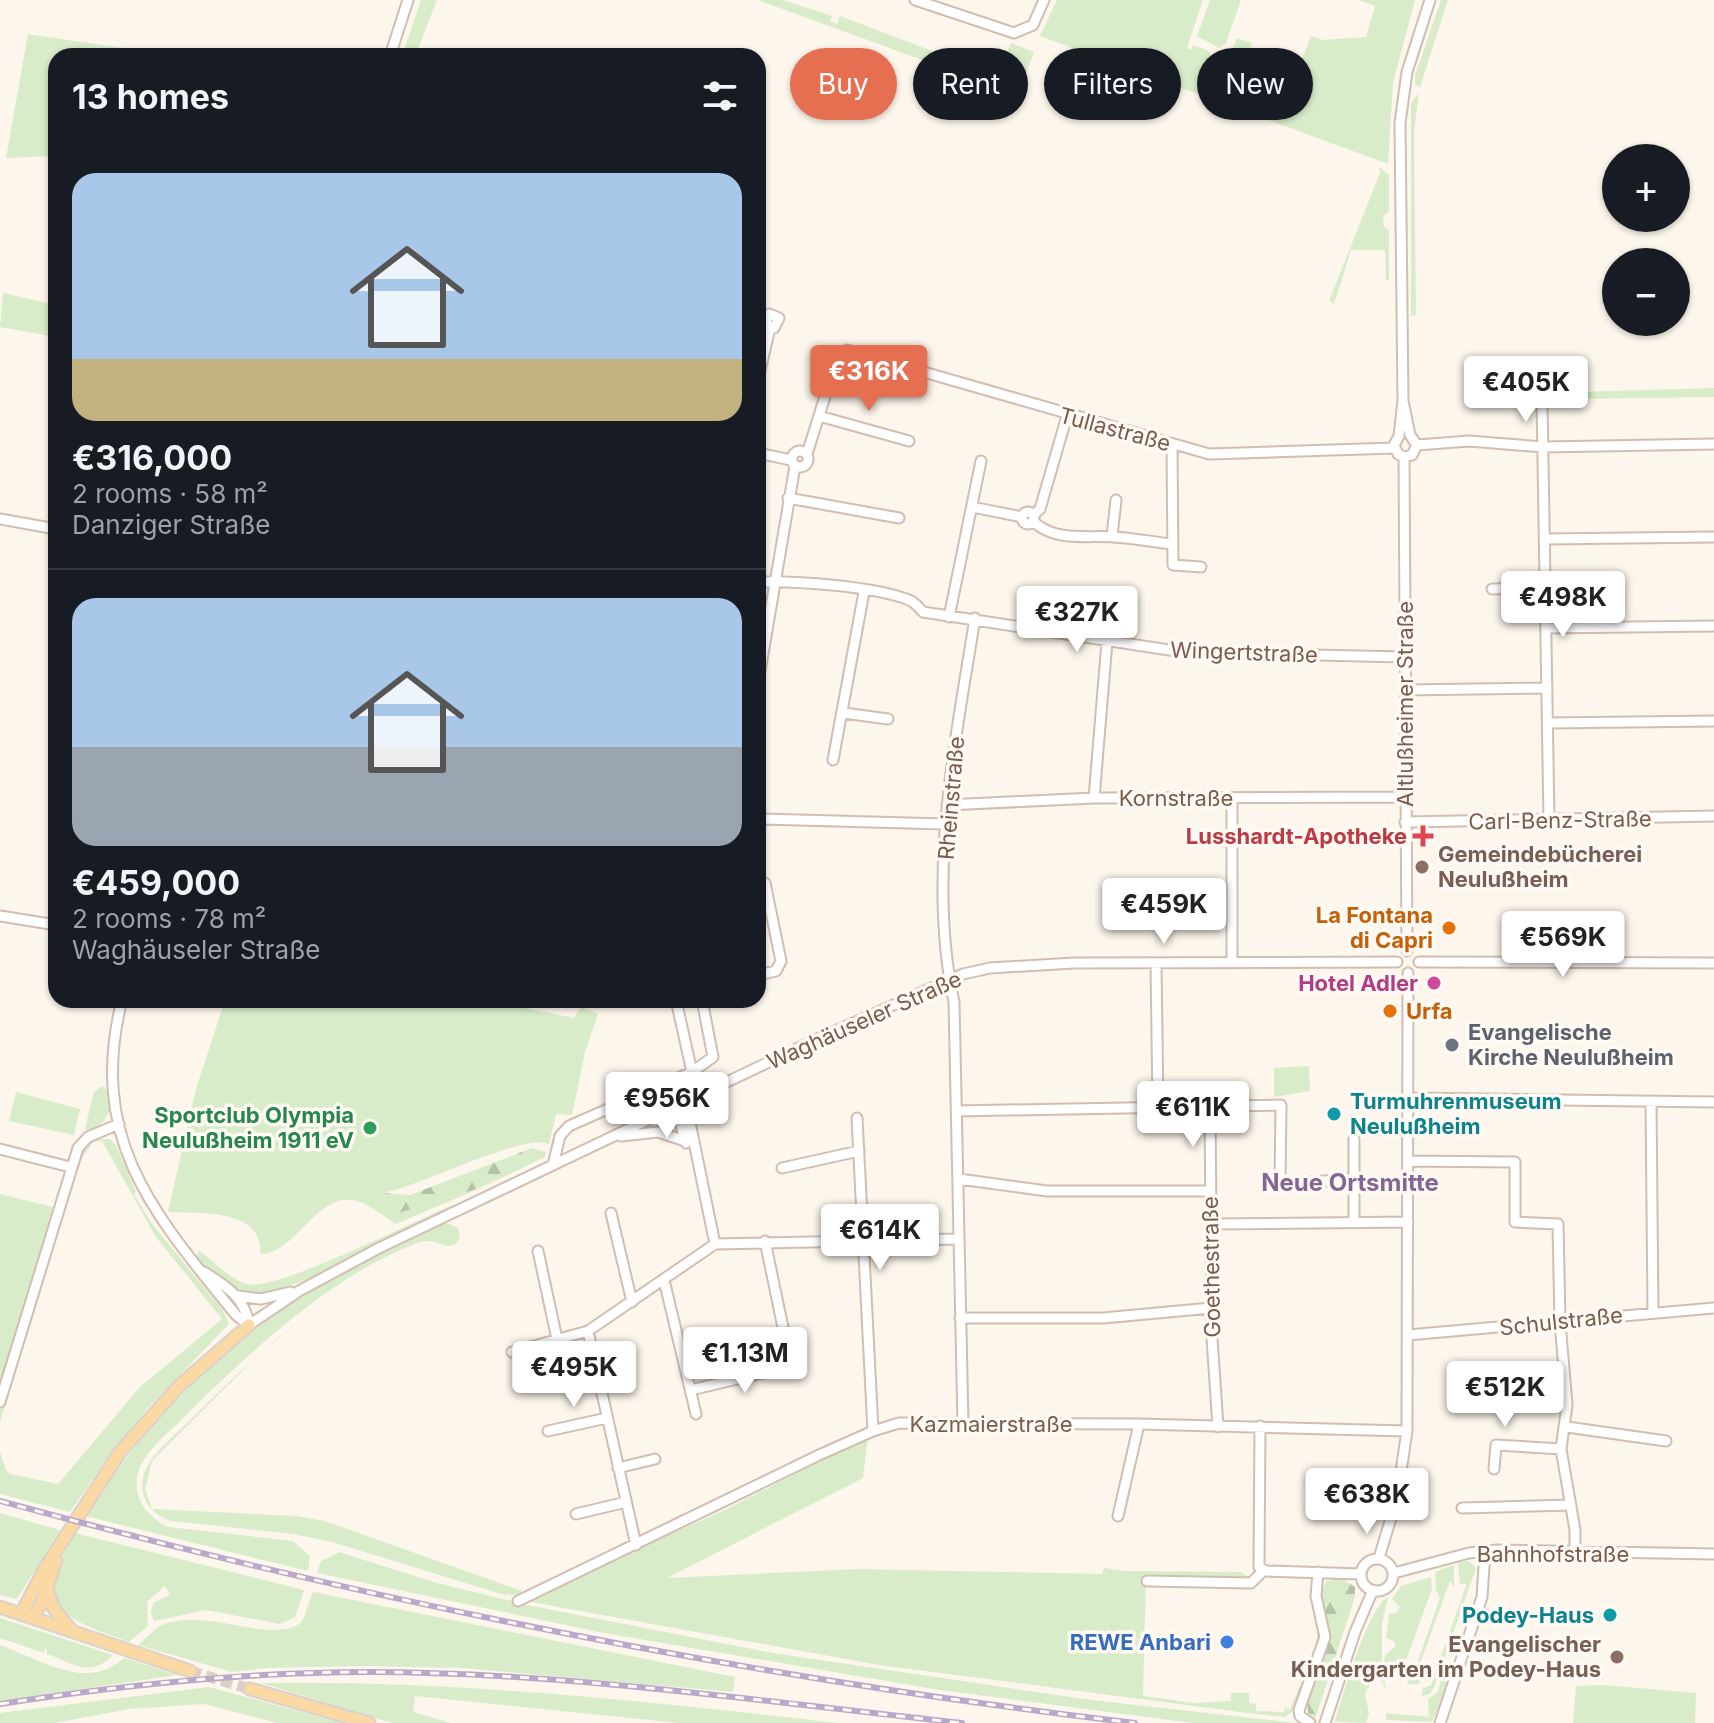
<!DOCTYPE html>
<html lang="en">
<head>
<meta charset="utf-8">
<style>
  :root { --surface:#171b24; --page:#20242c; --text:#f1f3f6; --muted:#9ea1a6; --line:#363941; --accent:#e76f51 }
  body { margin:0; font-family:Inter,sans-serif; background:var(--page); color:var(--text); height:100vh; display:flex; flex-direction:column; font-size:30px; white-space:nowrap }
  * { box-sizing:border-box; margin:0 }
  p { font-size:26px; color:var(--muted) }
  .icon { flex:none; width:44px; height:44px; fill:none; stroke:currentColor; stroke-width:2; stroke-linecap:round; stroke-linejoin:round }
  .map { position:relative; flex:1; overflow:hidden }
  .details { position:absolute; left:48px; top:48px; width:718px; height:960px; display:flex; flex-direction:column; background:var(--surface); border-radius:24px; box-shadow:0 2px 6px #0004 }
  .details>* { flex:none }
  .hud { position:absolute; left:790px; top:48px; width:760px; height:72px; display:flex; gap:16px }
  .tools { position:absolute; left:1602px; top:144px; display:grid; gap:16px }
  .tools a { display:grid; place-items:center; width:88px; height:88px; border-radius:50%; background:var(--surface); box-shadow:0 2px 6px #0004; font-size:40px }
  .price { position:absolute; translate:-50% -68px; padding:0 18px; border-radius:8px; background:#fff; color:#222; font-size:26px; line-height:52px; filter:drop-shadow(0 2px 4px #0008) }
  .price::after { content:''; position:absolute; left:50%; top:48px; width:24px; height:18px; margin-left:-12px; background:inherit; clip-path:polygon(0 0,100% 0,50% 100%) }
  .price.selected { background:var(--accent); color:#fff }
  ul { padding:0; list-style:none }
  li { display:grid; align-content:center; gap:16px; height:424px; padding:0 24px }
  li+li { border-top:2px solid var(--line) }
  li span { display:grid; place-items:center; height:248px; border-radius:24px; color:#555 }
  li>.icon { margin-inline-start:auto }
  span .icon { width:144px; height:144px; fill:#fffc; stroke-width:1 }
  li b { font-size:34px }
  h2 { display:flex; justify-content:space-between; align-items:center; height:96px; padding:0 24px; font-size:34px }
  .chip { padding:0 28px; border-radius:36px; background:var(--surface); box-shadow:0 2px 6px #0004; font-size:28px; line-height:72px }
  .chip.selected { background:var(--accent); color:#fff }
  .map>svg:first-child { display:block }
</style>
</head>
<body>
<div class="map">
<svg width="1714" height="1723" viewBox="0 0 1714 1723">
  <defs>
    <pattern id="forest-firs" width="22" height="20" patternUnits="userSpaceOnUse" patternTransform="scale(2)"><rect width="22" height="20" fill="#d8ecc9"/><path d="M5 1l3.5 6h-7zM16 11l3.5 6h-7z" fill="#b4c2a5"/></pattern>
  </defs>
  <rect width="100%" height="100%" fill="#fdf6ec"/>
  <path fill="#d8ecc9" d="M421,0H437L415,56H402Z
    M758,0H783L832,16L830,21L837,24L840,16L998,76L1011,43L1034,52L1018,95Z
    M1057,0H1203L1187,48L1191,50L1193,45L1209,51L1212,57L1209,65L1223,70L1237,38L1252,43L1248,57L1250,61L1293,75L1297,72L1311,36L1323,40L1366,37L1375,6L1359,0H1415L1393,83L1388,164L1040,36Z
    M1210,0H1241L1226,43L1219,48L1197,36Z
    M1441,0H1448L1420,87L1415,84V75Z
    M28,34L177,56H56V156L6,158Z
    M1419,93L1414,132L1416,315L1411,316V103Z
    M1379,167L1389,175V211L1383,216L1384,227L1389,230V280H1386L1385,250H1351L1334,304L1329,301L1380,173Z
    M3,293L56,305V337L0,327Z
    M1714,388V397L1509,400L1508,394Z
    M225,1000H486L574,1018L581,1007L598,1014L585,1052L572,1115L556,1114L549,1144C522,1133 421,1186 386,1192L398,1213L480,1188L396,1224C385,1217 374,1208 363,1203C318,1184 299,1254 260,1254C264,1208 199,1214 168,1212L196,1089Z
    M1309,1066L1310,1091L1274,1097V1068Z
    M103,1086C121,1105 104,1125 87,1134L85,1128L94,1092Z
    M16,1092L80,1109L74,1135L9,1121Z
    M96,1139H110L116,1145L136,1192L134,1195L153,1225L223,1310L229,1324L147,1409L107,1459L70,1512L0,1494V1452L6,1470L11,1474L58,1484L140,1387L222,1319L156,1237L102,1141L93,1142L76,1166L0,1422V1411L71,1173L82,1150Z
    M0,1194L53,1207L0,1385Z
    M453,1205L455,1207L311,1278L264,1295L236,1290L205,1267L197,1256L198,1250C215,1261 228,1279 248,1284C276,1292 416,1220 453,1205Z
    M444,1222L458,1228L460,1237L456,1244C444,1249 439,1241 427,1241C418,1241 406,1248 398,1251C320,1286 240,1361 180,1421C166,1435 144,1452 138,1473C132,1497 147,1517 168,1527L293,1541L310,1556L308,1571L85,1516L75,1533L304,1590L295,1617L280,1624L206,1610L154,1621L151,1613L153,1603L170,1595L165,1586L147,1602L148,1626L129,1642C107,1633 68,1624 57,1601C46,1577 70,1542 82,1522C147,1416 240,1327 351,1268C382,1252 414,1239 444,1222Z
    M296,1324L256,1357L152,1461L145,1489L152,1509L296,1516L325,1521L522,1591V1596L501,1594L332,1542L293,1534L171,1521C147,1514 135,1490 147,1467C155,1451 172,1438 185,1425C221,1390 255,1355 296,1324Z
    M868,1436L863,1478L667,1578L856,1569L1102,1574L1104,1568L1126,1571L1241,1572L1250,1578L1146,1576L1143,1696L1194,1703L1231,1701V1693H1249V1703L1256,1704V1711L1284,1712L1285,1708L1290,1709L1315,1651L1318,1626L1312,1624H1320L1319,1644L1292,1712L1285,1717L1248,1713L879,1665L531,1602L530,1597L729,1508Z
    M0,1513L60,1530L17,1599L0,1595Z
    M339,1552L437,1583L527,1605L773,1653L1091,1700L1296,1723H1193L940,1690L604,1633L317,1573L321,1561Z
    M1469,1561L1476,1568L1434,1687L1430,1694L1421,1696L1423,1688L1431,1685L1466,1586L1465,1583L1460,1585L1458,1563Z
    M1454,1565V1588L1450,1581L1417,1672L1421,1680L1418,1684H1408L1406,1674L1412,1678L1440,1598L1436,1590L1435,1572Z
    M1431,1577L1432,1589L1402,1671L1384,1675L1386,1690L1379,1677L1386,1654L1396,1646L1393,1640L1386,1638L1389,1614L1397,1613L1400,1607L1392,1599L1401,1586Z
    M313,1592L735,1677L733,1692L462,1668L365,1666L266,1668L232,1672L138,1645C146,1639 152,1630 162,1625C207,1606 271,1646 302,1622Z
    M1388,1597L1382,1624V1662L1365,1694L1369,1713L1366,1723L1335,1722C1342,1698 1368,1607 1388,1597Z
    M0,1618L113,1655C90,1678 75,1664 47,1654L46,1647L44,1653L0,1638Z
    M0,1645C41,1660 87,1692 124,1658L178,1675L0,1701Z
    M1441,1680L1449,1683L1432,1722L1386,1720V1713L1429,1717L1428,1699L1438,1692Z
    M261,1683C454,1680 646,1701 838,1723H679L415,1696L413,1712L451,1723H392Z
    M1604,1685L1696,1693L1695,1723H1573L1576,1686Z
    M209,1687L342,1723H277L204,1704L128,1709L55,1723H0V1713Z"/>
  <path fill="url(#forest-firs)" d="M532,1148L546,1152L545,1157L480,1188L398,1213L385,1193L410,1195Z
    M1340,1577L1355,1587V1597L1315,1719L1308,1713L1307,1701L1330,1637L1321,1594L1326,1582Z"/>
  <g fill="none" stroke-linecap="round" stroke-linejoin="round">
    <path stroke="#dcd0c4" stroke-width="11" stroke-dasharray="11 5.5" stroke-linecap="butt" d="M190,1671L250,1689"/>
    <defs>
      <path id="minor" d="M915,0L1014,33L1033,25L1044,0
        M390,56L408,0
        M758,322L774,328L779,318L769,314L765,324
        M759,375L770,328
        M1403,401L1399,436L1394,445L1398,454L1404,457
        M1542,401L1549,820
        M819,416L909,441
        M1172,444L1173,565L1201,567
        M1417,445L1469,441L1543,447L1714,444
        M792 459a8 8 0 1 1 16 0a8 8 0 1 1-16 0Z
        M758,453L791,460
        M807,454L837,358L847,350L1209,454L1394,448
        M1404,457L1407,951
        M1404,457L1412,455L1417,445L1410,435L1403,401L1400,123L1407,72L1430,0
        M788,498L899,518
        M972,507L1022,517
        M1022 518a6 6 0 1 1 12 0a6 6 0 1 1-12 0Z
        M1033,515L1040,509L1067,416
        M0,519L56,529
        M1034,522C1055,542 1087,535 1114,537C1133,538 1152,542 1172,544
        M1112,536L1116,500
        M1545,539L1714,537
        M758,582C796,581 874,586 909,600C915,602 919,608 923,612L1182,652L1405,657
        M1492,589L1546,588
        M949,617L981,461
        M1547,628L1714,626
        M758,683L795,466
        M1405,690L1547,688
        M844,713L888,719
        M1548,723L1714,721
        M833,760L864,592
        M1094,798L1107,642
        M947,805L1094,798L1405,797
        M758,819L945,824
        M1405,822L1714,816
        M0,916L56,925
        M1419,962L1714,963
        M1156,963L1158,1107
        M1232,963V798
        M758,975L776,971L781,961L765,883
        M122,1000C87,1140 154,1214 236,1315L249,1325
        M676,1000L692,1072
        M1407,1098L1714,1102
        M1651,1101L1653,1312
        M686,1103L715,1244
        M1210,1107L1212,1338L1218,1427
        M676,1108L686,1143
        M957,1111L1281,1105L1280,1184L1354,1179V1223
        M857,1118L873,1431
        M621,1136L658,1132L685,1141
        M0,1149L70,1167
        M1408,1161L1515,1162V1222L1558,1224L1560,1322L1567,1405L1561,1449L1575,1530V1553
        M553,1165L560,1136L569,1126L692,1072L713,1057L702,1000
        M782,1168L859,1151
        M959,1179L1047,1191H1210
        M1354,1179V1139
        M611,1213L632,1302
        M1211,1224L1408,1222
        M538,1251L557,1339
        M204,1272C226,1286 245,1297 249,1325
        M664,1280L696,1414
        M238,1296L261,1299L291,1292
        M960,1318H1103L1211,1308
        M249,1325L299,1291L379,1248L815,1040L963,974L990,968L1074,963L1397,962
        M588,1331L636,1545
        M1408,1335L1714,1308
        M512,1352L588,1331L715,1244L959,1239
        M691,1390L791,1366L765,1241
        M0,1402L78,1148L88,1137L119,1124
        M963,1424L954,1002C927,876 955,744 975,618
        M1260,1426L1259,1567L1266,1571L1361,1574
        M1567,1427L1666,1441
        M548,1431L607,1418
        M618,1468L655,1459
        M1494,1469L1496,1445L1561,1449
        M1462,1508L1571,1505
        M576,1514L626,1502
        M1118,1516L1139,1424
        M1379,1558L1397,1498L1407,1431L1408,973
        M1361 1575a16 16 0 1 1 32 0a16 16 0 1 1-32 0Z
        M1394,1573L1469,1553L1497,1550L1714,1554
        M1147,1581L1251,1583L1263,1571
        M518,1601L819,1455L873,1431L899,1423L1139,1424L1407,1431
        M1310,1723L1300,1716L1299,1710L1325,1637L1316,1596L1318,1572
        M1325,1723L1355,1632L1373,1590
        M1440,1723L1482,1597L1485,1551"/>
      <path id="major" d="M47,1589L54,1609L72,1631
        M0,1607L190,1671
        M21,1614L45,1568L120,1452L179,1386L249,1325
        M32,1618L42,1603L56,1560
        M250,1689L369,1723"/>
    </defs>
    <use href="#minor" stroke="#d1beb0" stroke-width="13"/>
    <use href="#major" stroke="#dad1cd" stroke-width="15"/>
    <use href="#minor" stroke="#fff" stroke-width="9"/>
    <use href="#major" stroke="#fbd9a5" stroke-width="11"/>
    <defs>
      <path id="rail" d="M0,1501C372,1602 752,1678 1135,1723
        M0,1704C122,1685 243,1672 367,1672C566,1672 765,1702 962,1723"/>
    </defs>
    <use href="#rail" stroke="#b9a8c9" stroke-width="6"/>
    <use href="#rail" stroke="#fffaf3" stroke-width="3" stroke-dasharray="9" stroke-linecap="butt"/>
  </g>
  <path fill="#e0444e" stroke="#fffaf3" stroke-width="3" d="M1419 824h8v8h8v8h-8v8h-8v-8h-8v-8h8z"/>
  <g fill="#8d6e63" stroke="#fffaf3" stroke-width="3">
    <circle cx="1422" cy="867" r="8"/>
    <circle cx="1617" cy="1657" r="8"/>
  </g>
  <g fill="#e8710a" stroke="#fffaf3" stroke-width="3">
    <circle cx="1449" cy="928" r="8"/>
    <circle cx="1390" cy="1011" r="8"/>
  </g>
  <circle fill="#d1479c" stroke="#fffaf3" stroke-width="3" cx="1434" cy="983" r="8"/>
  <circle fill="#6b7280" stroke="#fffaf3" stroke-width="3" cx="1452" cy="1045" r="8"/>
  <g fill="#0f9aa8" stroke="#fffaf3" stroke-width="3">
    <circle cx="1334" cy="1114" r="8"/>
    <circle cx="1610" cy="1615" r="8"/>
  </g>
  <circle fill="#2e9e5b" stroke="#fffaf3" stroke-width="3" cx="370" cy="1128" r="8"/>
  <circle fill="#3f7fe0" stroke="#fffaf3" stroke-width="3" cx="1227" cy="1642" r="8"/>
  <g text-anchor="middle" stroke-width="7" stroke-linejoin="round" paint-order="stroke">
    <g font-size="22" fill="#7a5c4d" stroke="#fffaf3">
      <text transform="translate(1115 429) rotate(15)" y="8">Tullastraße</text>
      <text transform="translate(1244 652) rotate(2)" y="8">Wingertstraße</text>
      <text transform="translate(1405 704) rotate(-90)" y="8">Altlußheimer Straße</text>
      <text transform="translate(951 798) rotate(-85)" y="8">Rheinstraße</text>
      <text x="1176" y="806">Kornstraße</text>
      <text transform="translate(1560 820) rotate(-1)" y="8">Carl-Benz-Straße</text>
      <text transform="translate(864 1020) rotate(-24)" y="8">Waghäuseler Straße</text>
      <text transform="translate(1211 1267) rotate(-91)" y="8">Goethestraße</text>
      <text transform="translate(1561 1321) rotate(-6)" y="8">Schulstraße</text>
      <text x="991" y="1432">Kazmaierstraße</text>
      <text x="1553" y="1562">Bahnhofstraße</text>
    </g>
    <g font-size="22" font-weight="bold" fill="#be3a42" stroke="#fffaf3" text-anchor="end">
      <text x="1407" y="844">Lusshardt-Apotheke</text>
    </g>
    <g font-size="22" font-weight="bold" fill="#785e54" stroke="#fffaf3" text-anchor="start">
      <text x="1438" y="862">Gemeindebücherei<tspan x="1438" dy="25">Neulußheim</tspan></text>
      <text x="1601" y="1652" text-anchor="end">Evangelischer<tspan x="1601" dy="25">Kindergarten im Podey-Haus</tspan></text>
    </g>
    <g font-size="22" font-weight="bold" fill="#c56008" stroke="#fffaf3" text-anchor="end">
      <text x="1433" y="923">La Fontana<tspan x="1433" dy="25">di Capri</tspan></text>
      <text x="1406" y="1019" text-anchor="start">Urfa</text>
    </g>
    <g font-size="22" font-weight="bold" fill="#b23c85" stroke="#fffaf3" text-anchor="end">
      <text x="1418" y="991">Hotel Adler</text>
    </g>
    <g font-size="22" font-weight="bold" fill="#5b616d" stroke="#fffaf3" text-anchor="start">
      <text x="1468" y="1040">Evangelische<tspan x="1468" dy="25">Kirche Neulußheim</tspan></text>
    </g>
    <g font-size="22" font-weight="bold" fill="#0d838f" stroke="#fffaf3" text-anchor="start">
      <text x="1350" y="1109">Turmuhrenmuseum<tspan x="1350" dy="25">Neulußheim</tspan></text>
      <text x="1594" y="1623" text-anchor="end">Podey-Haus</text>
    </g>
    <g font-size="22" font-weight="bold" fill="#27864d" stroke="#fffaf3" text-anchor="end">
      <text x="354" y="1123">Sportclub Olympia<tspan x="354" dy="25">Neulußheim 1911 eV</tspan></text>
    </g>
    <g font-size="22" font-weight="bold" fill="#366cbe" stroke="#fffaf3" text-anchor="end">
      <text x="1211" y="1650">REWE Anbari</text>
    </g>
    <g font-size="24" font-weight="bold" fill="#846695" stroke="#fffaf3">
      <text x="1350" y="1191">Neue Ortsmitte</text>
    </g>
  </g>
</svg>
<div class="tools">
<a>+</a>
<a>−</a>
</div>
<b class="price selected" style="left:869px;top:413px">€316K</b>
<b class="price" style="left:1526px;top:424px">€405K</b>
<b class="price" style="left:1563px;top:639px">€498K</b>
<b class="price" style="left:1077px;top:654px">€327K</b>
<b class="price" style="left:1164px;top:946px">€459K</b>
<b class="price" style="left:1563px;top:979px">€569K</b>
<b class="price" style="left:667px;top:1140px">€956K</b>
<b class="price" style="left:1193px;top:1149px">€611K</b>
<b class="price" style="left:880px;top:1272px">€614K</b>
<b class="price" style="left:745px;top:1395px">€1.13M</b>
<b class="price" style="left:574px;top:1409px">€495K</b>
<b class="price" style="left:1505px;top:1429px">€512K</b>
<b class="price" style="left:1367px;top:1536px">€638K</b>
<div class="hud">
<a class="chip selected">Buy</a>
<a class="chip">Rent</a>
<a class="chip">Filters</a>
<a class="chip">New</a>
</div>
<section class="details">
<h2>13 homes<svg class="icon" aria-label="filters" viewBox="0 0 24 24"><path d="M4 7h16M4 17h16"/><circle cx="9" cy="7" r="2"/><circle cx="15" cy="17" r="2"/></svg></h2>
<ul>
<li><span style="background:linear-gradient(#a9c7e8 75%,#c2b280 0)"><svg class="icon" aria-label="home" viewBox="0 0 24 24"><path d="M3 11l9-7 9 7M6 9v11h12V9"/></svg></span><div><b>€316,000</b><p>2 rooms · 58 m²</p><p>Danziger Straße</p></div></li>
<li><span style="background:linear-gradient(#a9c7e8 60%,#9aa5b1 0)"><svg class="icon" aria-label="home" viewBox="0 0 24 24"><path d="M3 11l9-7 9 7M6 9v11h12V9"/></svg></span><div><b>€459,000</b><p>2 rooms · 78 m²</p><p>Waghäuseler Straße</p></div></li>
</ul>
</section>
</div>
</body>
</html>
